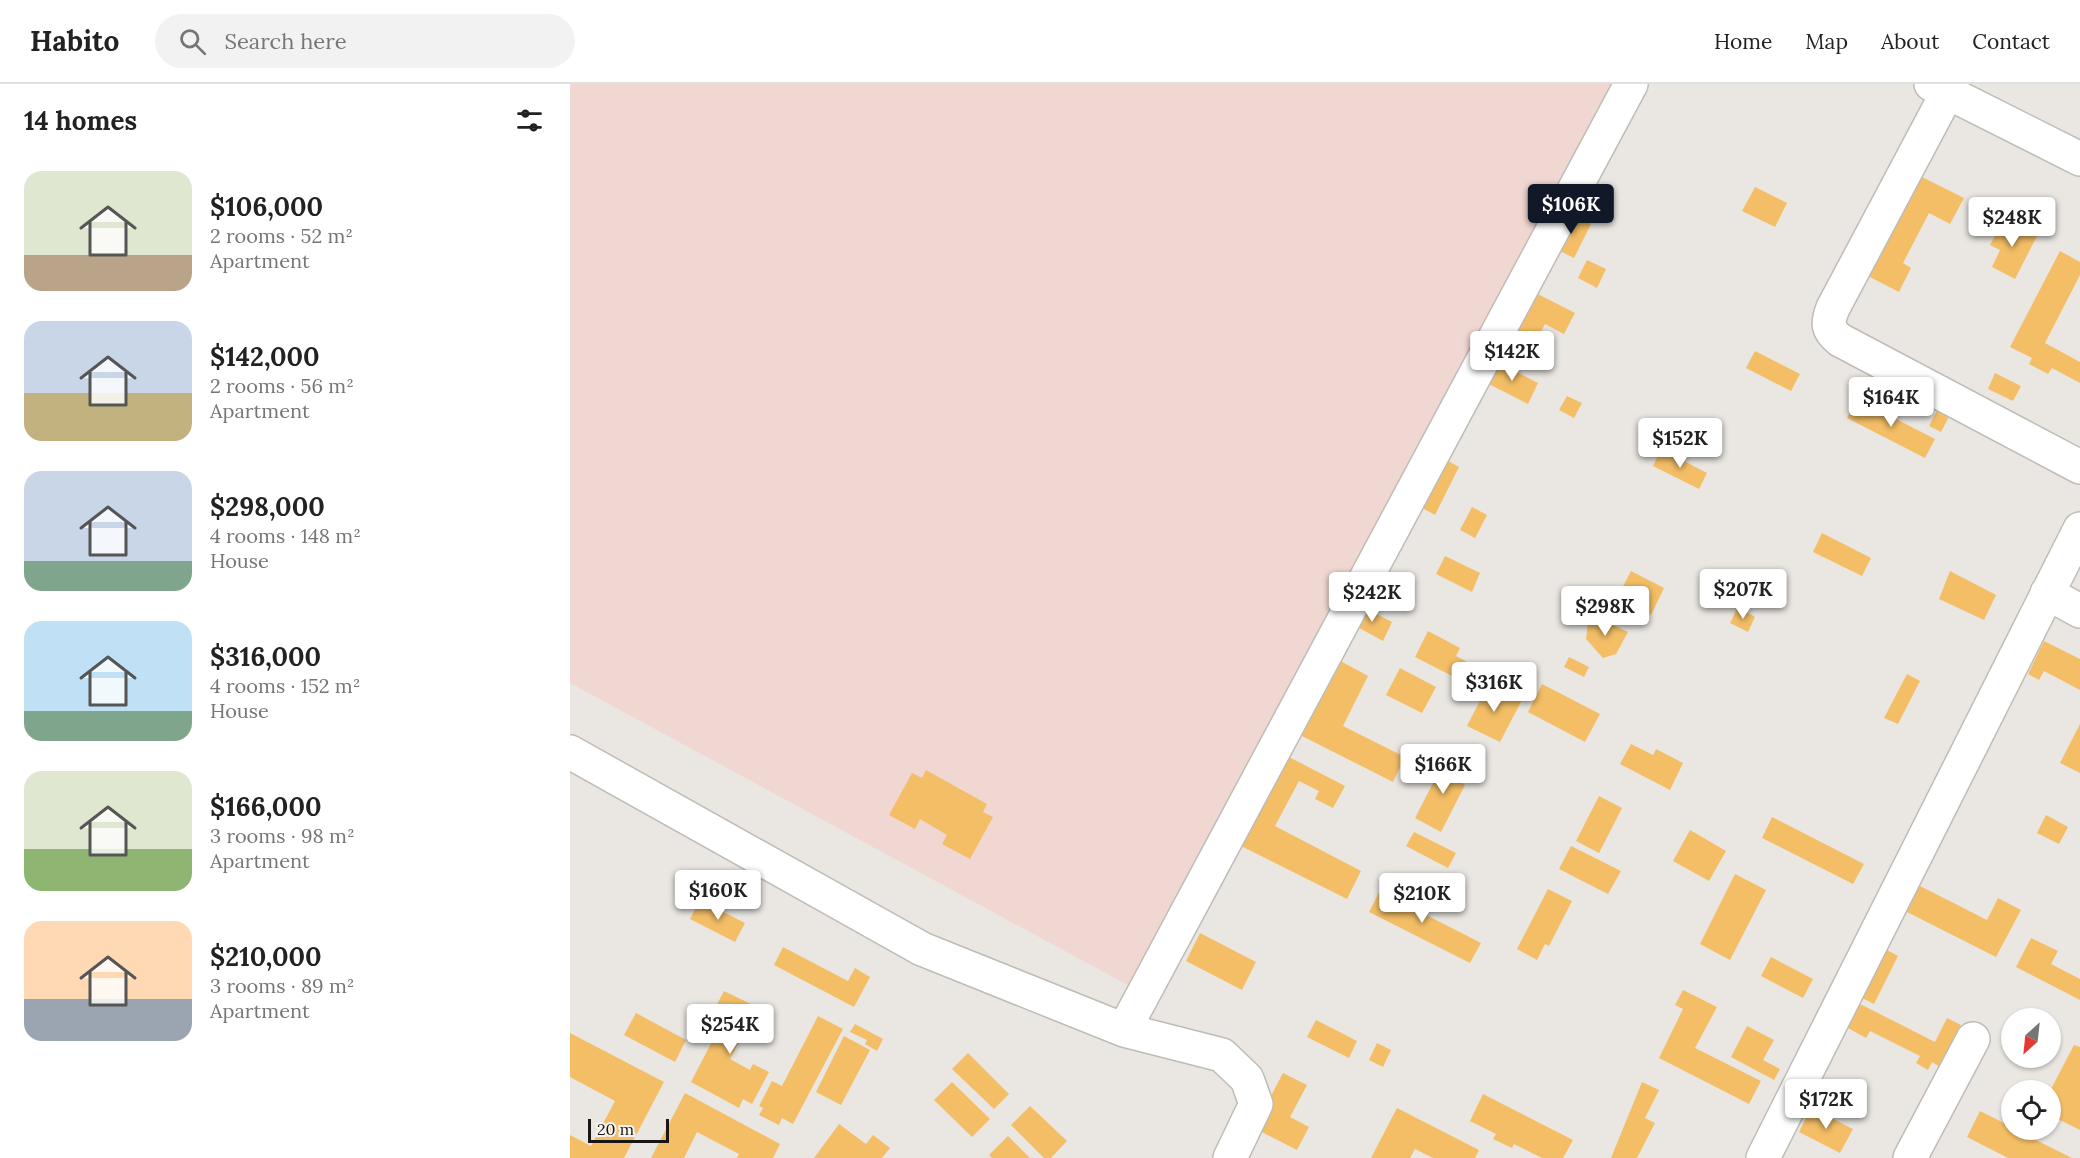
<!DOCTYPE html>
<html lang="en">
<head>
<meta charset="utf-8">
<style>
  :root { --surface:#fff; --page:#f2f2f2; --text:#222; --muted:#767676; --line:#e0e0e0; --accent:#111827 }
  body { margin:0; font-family:Lora,serif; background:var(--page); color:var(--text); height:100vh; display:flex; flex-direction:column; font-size:22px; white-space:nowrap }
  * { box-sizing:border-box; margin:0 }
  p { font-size:20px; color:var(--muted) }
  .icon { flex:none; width:33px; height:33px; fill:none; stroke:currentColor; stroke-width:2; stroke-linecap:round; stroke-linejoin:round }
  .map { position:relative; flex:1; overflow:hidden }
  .details { display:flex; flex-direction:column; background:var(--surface); width:570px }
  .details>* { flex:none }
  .needle { width:39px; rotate:207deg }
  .tools { position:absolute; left:1431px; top:924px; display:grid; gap:12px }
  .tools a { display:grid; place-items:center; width:60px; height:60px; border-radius:50%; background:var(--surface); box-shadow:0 2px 4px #0004; font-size:30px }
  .scale { position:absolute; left:18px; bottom:15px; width:81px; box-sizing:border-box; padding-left:6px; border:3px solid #181715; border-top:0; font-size:16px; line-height:21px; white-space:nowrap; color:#181715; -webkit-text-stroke:4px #f7f4ef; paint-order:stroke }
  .price { position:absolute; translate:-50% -51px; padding:0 14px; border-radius:6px; background:#fff; color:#222; font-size:20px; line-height:39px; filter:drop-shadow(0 2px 3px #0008) }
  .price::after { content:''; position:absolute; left:50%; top:36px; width:18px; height:14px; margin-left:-9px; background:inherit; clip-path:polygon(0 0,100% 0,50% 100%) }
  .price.active { background:var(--accent); color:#fff }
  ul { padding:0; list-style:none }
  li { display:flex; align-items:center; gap:18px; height:150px; padding:0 24px }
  li span { display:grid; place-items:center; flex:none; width:168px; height:120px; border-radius:18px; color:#555 }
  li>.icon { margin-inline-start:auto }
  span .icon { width:72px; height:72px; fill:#fffc; stroke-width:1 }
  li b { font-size:26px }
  h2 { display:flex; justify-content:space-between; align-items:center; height:72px; padding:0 24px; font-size:26px }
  header { display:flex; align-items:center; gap:36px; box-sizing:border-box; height:84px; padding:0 30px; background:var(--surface); border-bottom:2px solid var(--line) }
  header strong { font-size:28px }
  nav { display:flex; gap:33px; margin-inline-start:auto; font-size:21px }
  .search { width:420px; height:54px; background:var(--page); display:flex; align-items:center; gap:15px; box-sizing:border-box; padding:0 21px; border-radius:33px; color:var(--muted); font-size:22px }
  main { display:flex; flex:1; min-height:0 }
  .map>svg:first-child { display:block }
</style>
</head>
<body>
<header>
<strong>Habito</strong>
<div class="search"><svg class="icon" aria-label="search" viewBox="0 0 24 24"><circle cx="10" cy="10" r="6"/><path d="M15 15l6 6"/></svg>Search here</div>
<nav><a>Home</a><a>Map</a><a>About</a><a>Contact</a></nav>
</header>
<main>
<section class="details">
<h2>14 homes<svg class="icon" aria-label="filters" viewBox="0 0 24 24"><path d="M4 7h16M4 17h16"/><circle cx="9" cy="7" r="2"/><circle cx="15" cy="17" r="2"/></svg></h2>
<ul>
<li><span style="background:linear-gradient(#dfe7d0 70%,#b9a48a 0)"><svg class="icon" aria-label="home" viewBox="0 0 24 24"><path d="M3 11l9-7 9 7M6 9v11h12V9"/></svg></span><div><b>$106,000</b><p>2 rooms · 52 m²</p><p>Apartment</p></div></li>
<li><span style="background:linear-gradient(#c9d6e8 60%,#c2b280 0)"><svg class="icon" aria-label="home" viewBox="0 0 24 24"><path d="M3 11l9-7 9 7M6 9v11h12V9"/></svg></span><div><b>$142,000</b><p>2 rooms · 56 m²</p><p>Apartment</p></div></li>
<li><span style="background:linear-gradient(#c9d6e8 75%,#7fa58c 0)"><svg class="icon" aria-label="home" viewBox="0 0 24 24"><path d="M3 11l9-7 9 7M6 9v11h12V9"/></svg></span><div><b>$298,000</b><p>4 rooms · 148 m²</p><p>House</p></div></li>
<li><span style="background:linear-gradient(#bfe0f5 75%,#7fa58c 0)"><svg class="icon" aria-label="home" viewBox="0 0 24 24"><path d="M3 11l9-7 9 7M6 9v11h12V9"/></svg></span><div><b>$316,000</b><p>4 rooms · 152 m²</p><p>House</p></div></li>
<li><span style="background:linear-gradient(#dfe7d0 65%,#8fb573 0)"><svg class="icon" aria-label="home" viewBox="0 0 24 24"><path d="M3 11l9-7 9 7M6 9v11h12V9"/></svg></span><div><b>$166,000</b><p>3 rooms · 98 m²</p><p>Apartment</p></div></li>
<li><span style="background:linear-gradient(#ffd9b3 65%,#9aa5b1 0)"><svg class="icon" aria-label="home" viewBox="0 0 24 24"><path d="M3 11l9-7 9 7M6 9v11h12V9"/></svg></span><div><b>$210,000</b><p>3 rooms · 89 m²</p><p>Apartment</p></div></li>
</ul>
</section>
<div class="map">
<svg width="1510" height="1074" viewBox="0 0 1510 1074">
  <rect width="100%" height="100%" fill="#eae7e2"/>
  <path fill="#f1d7d1" d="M0,0H1052L565,905L0,599Z"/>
  <path fill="#f3be66" d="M1346,90L1394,114L1380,140L1359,129L1333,179L1341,184L1329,208L1294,190Z
    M1185,103L1217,119L1205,143L1172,127Z
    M998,128L1021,140L1004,174L980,162Z
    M1434,135L1467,152L1445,195L1422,183L1430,166L1420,161Z
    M1490,167L1510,178V191L1475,259L1510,278V299L1482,284L1478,290L1459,280L1462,274L1440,263Z
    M1017,176L1036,185L1027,204L1008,194Z
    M962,207L1005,229L994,250L975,240L958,272L935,260Z
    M1185,267L1230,290L1221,307L1176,284Z
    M926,277L968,299L958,320L915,298Z
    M1425,289L1451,302L1443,317L1418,305Z
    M997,312L1012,319L1004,334L989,326Z
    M1287,315L1365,355L1355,374L1277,334Z
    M1371,319L1383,325L1371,348L1359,342Z
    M1091,365L1137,389L1129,405L1083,382Z
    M869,372L889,383L865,431L845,420Z
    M902,423L917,431L905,454L890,446Z
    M1252,449L1301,474L1292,492L1243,468Z
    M875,472L910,489L902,508L866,490Z
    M1061,487L1094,504L1081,531L1047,514Z
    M1380,487L1426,511L1414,536L1369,515Z
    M791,522L822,538L813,557L782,540Z
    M1168,523L1185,533L1178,548L1160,539Z
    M1019,530L1058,548L1046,570L1033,574L1016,555Z
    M858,547L890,564L886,572L897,578L888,595L845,573Z
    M1474,557L1510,575V606L1474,587L1469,596L1458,590Z
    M999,573L1019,583L1014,593L994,583Z
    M765,574L798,592L773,642L835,673L823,698L726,649Z
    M830,584L866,603L852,629L816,611Z
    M1337,590L1350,597L1328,640L1314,634Z
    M919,599L952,616L930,658L897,642Z
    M972,600L1030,630L1015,658L958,628Z
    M1510,640V689L1490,679Z
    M1061,660L1083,671L1086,665L1113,679L1100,706L1050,680Z
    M717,672L775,702L763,724L745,715L749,707L729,697L705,742L791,787L777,815L671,762Z
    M877,672L896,682L889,697L895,701L871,748L845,734Z
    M356,686L417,720L413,728L423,733L400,775L372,760L377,751L350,735L345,745L319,731L342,689L352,694Z
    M1029,712L1052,724L1029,769L1006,757Z
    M1476,731L1498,743L1489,760L1467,749Z
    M1202,733L1294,780L1283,800L1192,754Z
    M1120,746L1156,767L1139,797L1103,777Z
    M844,748L886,769L878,784L836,762Z
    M1001,762L1051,787L1038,810L989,785Z
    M1165,790L1196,806L1160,876L1130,860Z
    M816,795L833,804L827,816L911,859L900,879L799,828Z
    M1348,801L1417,836L1428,814L1451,826L1426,873L1335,827Z
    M978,805L1002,817L979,862L975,860L967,876L947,865Z
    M130,816L175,839L165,858L120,835Z
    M630,849L686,878L672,906L616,877Z
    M1461,854L1488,867L1481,880L1510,895V916L1446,883Z
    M213,863L278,897L285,884L300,893L284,923L204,881Z
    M1315,865L1328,872L1304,920L1290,913Z
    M1201,873L1243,895L1233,914L1191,892Z
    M1113,906L1147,923L1125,964L1191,997L1179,1020L1089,974L1113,925L1105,921Z
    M154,907L187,923L160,975L180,986L183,980L199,988L182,1020L173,1015L169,1024L121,998L150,942L139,936Z
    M1290,920L1365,958L1377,934L1391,941L1370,983L1362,978L1358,986L1346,979L1350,972L1300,947L1296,954L1278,944Z
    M66,929L116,956L105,978L54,951Z
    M248,932L273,945L223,1040L212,1034L209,1041L189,1031L193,1024L189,1022L202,997L212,1002Z
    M746,936L787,957L779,974L737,953Z
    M285,940L313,955L307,967L295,960L297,956L280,948Z
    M1177,942L1204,956L1193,976L1210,985L1204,996L1161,973Z
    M0,949L94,998L54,1074H0V1051L21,1062L45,1017L0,993Z
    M274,952L300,966L271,1021L246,1008Z
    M807,959L821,966L813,983L799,976Z
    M1504,961L1510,963V1046L1480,1031V1007Z
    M398,969L439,1010L424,1025L382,985Z
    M713,989L737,1001L720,1033L739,1043L727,1066L684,1044Z
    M382,998L420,1035L402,1053L364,1016Z
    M1072,998L1089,1006L1075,1034L1085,1039L1067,1074H1041Z
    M115,1009L210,1060L203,1074H167L169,1070L127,1048L114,1074H81Z
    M913,1010L1003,1056L993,1074H972L944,1060L942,1064L923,1055L926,1050L900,1037Z
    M460,1022L497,1057L481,1074H474L441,1041Z
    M827,1024L909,1066L905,1074H863L845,1065L840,1074H801Z
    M1241,1024L1283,1045L1270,1069L1229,1048Z
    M1410,1027L1442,1043V1046H1446L1502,1074H1438L1397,1053Z
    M269,1040L296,1060L303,1051L320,1064L312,1074H244Z
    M438,1052L460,1074H422L419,1071Z"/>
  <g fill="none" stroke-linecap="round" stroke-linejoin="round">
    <defs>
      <path id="minor" d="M1361,0L1510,75
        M1382,0L1263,224C1257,239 1257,246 1270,256L1510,383
        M1477,509L1510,527
        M0,668L352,865L554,946L652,971L677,995L686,1020L660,1074
        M554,946L1061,0
        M1193,1074L1510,445
        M1340,1074L1403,955"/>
    </defs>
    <use href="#minor" stroke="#bfbcb7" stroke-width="36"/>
    <use href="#minor" stroke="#fff" stroke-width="33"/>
  </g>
</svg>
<div class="tools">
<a><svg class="needle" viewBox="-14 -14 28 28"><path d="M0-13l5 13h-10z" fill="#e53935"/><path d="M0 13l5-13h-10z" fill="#767676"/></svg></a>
<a><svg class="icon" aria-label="locate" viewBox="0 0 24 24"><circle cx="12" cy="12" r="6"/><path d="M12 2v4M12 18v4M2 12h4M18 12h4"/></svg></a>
</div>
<div class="scale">20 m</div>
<b class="price active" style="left:1001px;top:151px">$106K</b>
<b class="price" style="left:1442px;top:164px">$248K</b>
<b class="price" style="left:942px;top:298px">$142K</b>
<b class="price" style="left:1321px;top:344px">$164K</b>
<b class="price" style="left:1110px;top:385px">$152K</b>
<b class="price" style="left:1173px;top:536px">$207K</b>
<b class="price" style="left:802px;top:539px">$242K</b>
<b class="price" style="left:1035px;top:553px">$298K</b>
<b class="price" style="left:924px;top:629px">$316K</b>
<b class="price" style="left:873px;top:711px">$166K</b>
<b class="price" style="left:148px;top:837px">$160K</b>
<b class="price" style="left:852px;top:840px">$210K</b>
<b class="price" style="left:160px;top:971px">$254K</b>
<b class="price" style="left:1256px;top:1046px">$172K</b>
</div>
</main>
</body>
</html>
